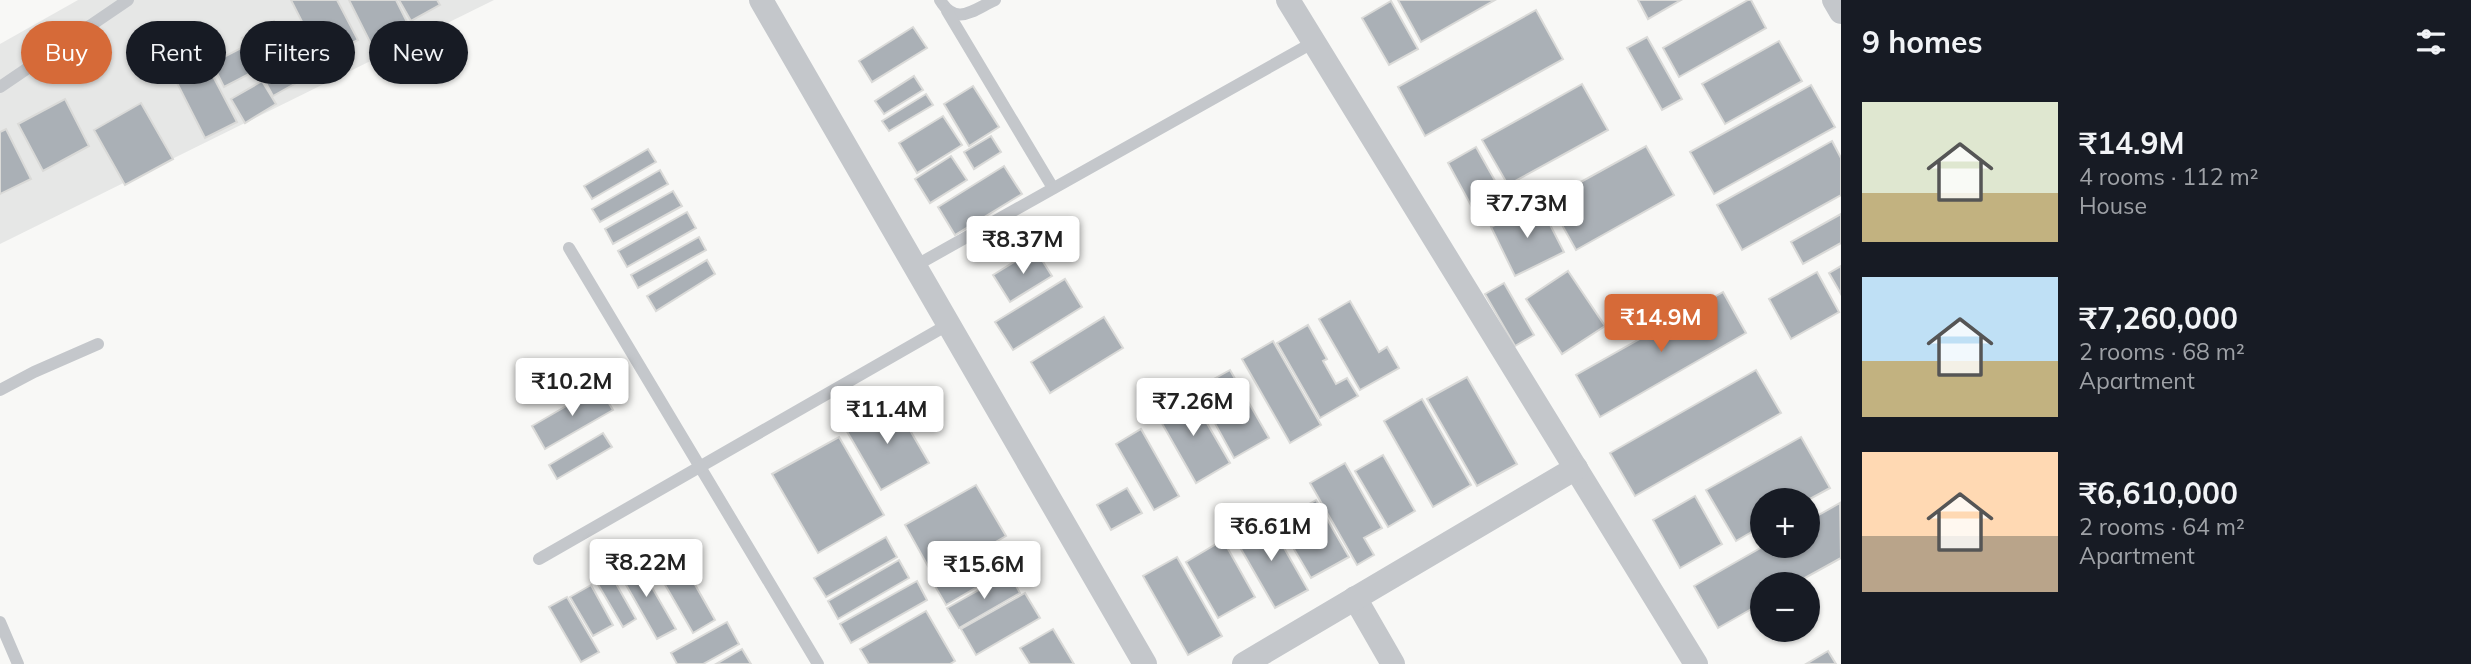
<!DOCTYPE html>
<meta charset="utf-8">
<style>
:root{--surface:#171b24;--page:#242831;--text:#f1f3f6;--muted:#9ea1a6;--accent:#d66a38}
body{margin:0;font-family:Mulish,sans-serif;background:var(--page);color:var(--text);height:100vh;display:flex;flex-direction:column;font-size:26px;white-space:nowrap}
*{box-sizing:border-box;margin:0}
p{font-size:23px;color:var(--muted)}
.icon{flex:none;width:38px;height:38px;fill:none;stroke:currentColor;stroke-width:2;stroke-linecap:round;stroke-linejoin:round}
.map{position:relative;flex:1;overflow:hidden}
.sheet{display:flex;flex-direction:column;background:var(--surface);width:630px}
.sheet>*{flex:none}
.top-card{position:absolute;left:21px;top:21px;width:665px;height:63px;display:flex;gap:14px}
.controls{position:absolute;left:1750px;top:488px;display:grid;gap:14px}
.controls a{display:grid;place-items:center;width:70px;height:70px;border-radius:50%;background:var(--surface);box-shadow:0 2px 5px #0004;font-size:35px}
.price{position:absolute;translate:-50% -60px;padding:0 16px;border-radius:7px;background:#fff;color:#222;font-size:23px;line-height:46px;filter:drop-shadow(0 2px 4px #0008)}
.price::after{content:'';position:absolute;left:50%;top:42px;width:21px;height:16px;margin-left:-10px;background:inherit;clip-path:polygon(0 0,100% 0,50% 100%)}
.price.on{background:var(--accent);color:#fff}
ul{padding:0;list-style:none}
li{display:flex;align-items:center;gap:21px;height:175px;padding:0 21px}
li span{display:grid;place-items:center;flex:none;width:196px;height:140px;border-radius:0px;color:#555}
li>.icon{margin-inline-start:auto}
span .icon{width:84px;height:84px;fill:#fffc;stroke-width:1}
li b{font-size:30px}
h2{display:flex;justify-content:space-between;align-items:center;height:84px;padding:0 21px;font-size:30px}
.chip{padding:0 24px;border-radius:32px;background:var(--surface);box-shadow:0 2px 5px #0004;font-size:24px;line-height:63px}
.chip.on{background:var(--accent);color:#fff}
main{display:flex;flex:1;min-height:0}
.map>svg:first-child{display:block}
.built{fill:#e6e7e6}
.building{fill:#aab0b6;stroke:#dadad8;stroke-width:2}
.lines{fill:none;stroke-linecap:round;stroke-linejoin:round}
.lane{stroke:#c4c7cb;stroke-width:12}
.street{stroke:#c4c7cb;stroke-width:24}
</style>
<main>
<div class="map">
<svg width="1841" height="664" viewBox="0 0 1841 664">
<rect width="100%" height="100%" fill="#f8f8f6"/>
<path class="built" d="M 78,0 L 494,0 L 0,244 L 0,44 Z"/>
<g class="building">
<path d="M 291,0 L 337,0 L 358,40 L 321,59 Z"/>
<path d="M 349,0 L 396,0 L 408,24 L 371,44 Z"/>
<path d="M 399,0 L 437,0 L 440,5 L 411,21 Z"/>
<path d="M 1398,0 L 1495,0 L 1421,42 Z"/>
<path d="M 1638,0 L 1681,0 L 1648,19 Z"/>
<path d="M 1748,0 L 1751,0 L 1766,28 L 1679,77 L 1663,48 Z"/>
<path d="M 1391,1 L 1418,49 L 1389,65 L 1362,18 Z"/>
<path d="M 1536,10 L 1563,59 L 1425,136 L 1398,87 Z"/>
<path d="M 274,21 L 305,78 L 273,96 L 242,38 Z"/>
<path d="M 913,27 L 927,48 L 872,82 L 859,61 Z"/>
<path d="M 1647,37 L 1682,99 L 1662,110 L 1627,48 Z"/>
<path d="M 1779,41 L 1802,81 L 1725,124 L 1702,84 Z"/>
<path d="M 243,47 L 255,71 L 224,87 L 212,63 Z"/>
<path d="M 204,59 L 237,122 L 205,138 L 173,75 Z"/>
<path d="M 914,76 L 923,90 L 884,114 L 875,101 Z"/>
<path d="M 262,81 L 276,104 L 245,123 L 231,99 Z"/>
<path d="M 1582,84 L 1608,130 L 1508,185 L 1482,140 Z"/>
<path d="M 1811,85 L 1835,127 L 1714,194 L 1690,152 Z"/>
<path d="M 973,86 L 999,127 L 969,146 L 944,104 Z"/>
<path d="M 926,94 L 933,105 L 889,131 L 882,121 Z"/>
<path d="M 65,99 L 89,146 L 43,171 L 18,124 Z"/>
<path d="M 141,103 L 173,159 L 125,185 L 94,130 Z"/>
<path d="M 943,116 L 962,145 L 917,173 L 899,143 Z"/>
<path d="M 6,129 L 31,179 L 0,194 L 0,132 Z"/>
<path d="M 991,136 L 1001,152 L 974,169 L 964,152 Z"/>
<path d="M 1832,141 L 1841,158 L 1841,195 L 1742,250 L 1717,205 Z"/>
<path d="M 1646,146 L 1674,195 L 1576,250 L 1548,200 Z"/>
<path d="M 1476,147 L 1502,193 L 1473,209 L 1448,163 Z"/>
<path d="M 648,149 L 656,162 L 592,199 L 584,186 Z"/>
<path d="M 951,156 L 967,180 L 930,203 L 915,179 Z"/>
<path d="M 1004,166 L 1022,194 L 955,235 L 938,207 Z"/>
<path d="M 660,170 L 668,184 L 600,222 L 592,209 Z"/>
<path d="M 673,191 L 682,206 L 613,244 L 605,229 Z"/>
<path d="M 1539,203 L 1564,252 L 1515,276 L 1491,227 Z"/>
<path d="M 687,212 L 696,228 L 627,267 L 618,251 Z"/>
<path d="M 1841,214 L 1841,243 L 1803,264 L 1791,242 Z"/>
<path d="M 699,237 L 706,250 L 638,288 L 631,275 Z"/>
<path d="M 1035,249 L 1052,276 L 1010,302 L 993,275 Z"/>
<path d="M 707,260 L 715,274 L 656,311 L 647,296 Z"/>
<path d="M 1841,266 L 1841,294 L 1829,273 Z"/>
<path d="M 1568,271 L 1605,326 L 1562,354 L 1526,299 Z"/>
<path d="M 1817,272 L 1839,312 L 1791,339 L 1769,299 Z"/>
<path d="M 1065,279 L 1082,307 L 1013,350 L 995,322 Z"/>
<path d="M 1504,283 L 1534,335 L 1515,346 L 1485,294 Z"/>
<path d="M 1723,292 L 1746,333 L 1600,417 L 1576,375 Z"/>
<path d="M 1350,301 L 1379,352 L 1387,347 L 1399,368 L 1360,390 L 1319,319 Z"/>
<path d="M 1104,317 L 1123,348 L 1050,393 L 1031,362 Z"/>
<path d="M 1308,325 L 1327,359 L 1323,361 L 1336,384 L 1347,378 L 1358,396 L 1320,418 L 1277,343 Z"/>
<path d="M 1273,341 L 1321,425 L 1290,443 L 1242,359 Z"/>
<path d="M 1230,370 L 1269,438 L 1234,458 L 1196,389 Z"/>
<path d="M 1756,370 L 1781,413 L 1635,496 L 1610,453 Z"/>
<path d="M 1467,377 L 1517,464 L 1477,486 L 1427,399 Z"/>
<path d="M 599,387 L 613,410 L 545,449 L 532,426 Z"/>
<path d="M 1190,394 L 1230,463 L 1196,483 L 1156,413 Z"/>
<path d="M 1422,399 L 1471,485 L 1433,507 L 1384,421 Z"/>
<path d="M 893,401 L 929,463 L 881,490 L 845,428 Z"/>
<path d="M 1141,429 L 1179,496 L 1154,510 L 1116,444 Z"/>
<path d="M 603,433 L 612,447 L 557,479 L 549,465 Z"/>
<path d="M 839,437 L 884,515 L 818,553 L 772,474 Z"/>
<path d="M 1801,437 L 1830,488 L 1808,500 L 1762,500 L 1762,526 L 1736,541 L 1706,490 Z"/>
<path d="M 1383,455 L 1415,511 L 1388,527 L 1355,471 Z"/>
<path d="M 1345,463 L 1382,528 L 1364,538 L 1374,555 L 1357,565 L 1310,483 Z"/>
<path d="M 976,485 L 1006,536 L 934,577 L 905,525 Z"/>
<path d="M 1127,488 L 1142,513 L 1111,530 L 1097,505 Z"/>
<path d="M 1695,496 L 1722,544 L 1680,568 L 1653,520 Z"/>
<path d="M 1316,500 L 1349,557 L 1311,578 L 1278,522 Z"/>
<path d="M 1840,503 L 1841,558 L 1794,584 L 1762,584 L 1762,603 L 1718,628 L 1694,586 L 1764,546 L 1808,546 L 1808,521 Z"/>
<path d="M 1267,518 L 1308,590 L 1275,608 L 1234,537 Z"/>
<path d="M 886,537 L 897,557 L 826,597 L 814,578 Z"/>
<path d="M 1223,540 L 1255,597 L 1218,618 L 1186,562 Z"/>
<path d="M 672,544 L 715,620 L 693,633 L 649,557 Z"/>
<path d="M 1005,547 L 1015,565 L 946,605 L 935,586 Z"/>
<path d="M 1177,557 L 1222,636 L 1188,655 L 1143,576 Z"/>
<path d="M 635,558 L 676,629 L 657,639 L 617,569 Z"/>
<path d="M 899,560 L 909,578 L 838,619 L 828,601 Z"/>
<path d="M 610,573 L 636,619 L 623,627 L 596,581 Z"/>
<path d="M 1009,573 L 1020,593 L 959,628 L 947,608 Z"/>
<path d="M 917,581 L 927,600 L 851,643 L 840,624 Z"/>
<path d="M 591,585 L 613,625 L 593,636 L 570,597 Z"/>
<path d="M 1025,593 L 1040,618 L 976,655 L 961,629 Z"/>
<path d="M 567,597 L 599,652 L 581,662 L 549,607 Z"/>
<path d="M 926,611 L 955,661 L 950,664 L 869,664 L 860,649 Z"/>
<path d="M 727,622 L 739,644 L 703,664 L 677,664 L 671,653 Z"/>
<path d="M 1053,629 L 1074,664 L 1030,664 L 1020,648 Z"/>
<path d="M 742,649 L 751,664 L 716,664 Z"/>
<path d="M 1828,651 L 1836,664 L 1806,664 Z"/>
</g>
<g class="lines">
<g class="lane">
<path d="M 940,0 C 956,27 973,10 995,0"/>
<path d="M 947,11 L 1053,188"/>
<path d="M 0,87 L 128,0"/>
<path d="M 569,248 L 818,664"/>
<path d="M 915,266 L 1314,42"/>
<path d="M 0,390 L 34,372 L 98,344"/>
<path d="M 539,559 L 949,324"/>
<path d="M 0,622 L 18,664"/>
</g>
<g class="street">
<path d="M 761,0 L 1145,664"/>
<path d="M 1288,0 L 1696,664"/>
<path d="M 1834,0 L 1841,12"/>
<path d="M 1355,598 L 1393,664"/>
<path d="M 1244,664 L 1576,468"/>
</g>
</g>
</svg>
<div class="controls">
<a>+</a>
<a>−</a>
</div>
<b class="price" style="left:1527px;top:240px">₹7.73M</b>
<b class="price" style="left:1023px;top:276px">₹8.37M</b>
<b class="price on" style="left:1661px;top:354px">₹14.9M</b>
<b class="price" style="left:572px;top:418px">₹10.2M</b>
<b class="price" style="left:1193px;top:438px">₹7.26M</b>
<b class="price" style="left:887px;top:446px">₹11.4M</b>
<b class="price" style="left:1271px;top:563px">₹6.61M</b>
<b class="price" style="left:646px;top:599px">₹8.22M</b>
<b class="price" style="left:984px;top:601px">₹15.6M</b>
<div class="top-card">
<a class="chip on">Buy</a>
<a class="chip">Rent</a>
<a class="chip">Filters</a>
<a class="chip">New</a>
</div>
</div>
<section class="sheet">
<h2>9 homes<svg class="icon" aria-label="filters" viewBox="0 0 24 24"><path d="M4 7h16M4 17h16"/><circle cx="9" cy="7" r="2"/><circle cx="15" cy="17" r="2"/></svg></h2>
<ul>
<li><span style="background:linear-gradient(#dfe7d0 65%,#c2b280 0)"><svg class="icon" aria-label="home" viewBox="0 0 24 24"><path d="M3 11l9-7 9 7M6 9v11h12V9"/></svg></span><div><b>₹14.9M</b><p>4 rooms · 112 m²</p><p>House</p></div></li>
<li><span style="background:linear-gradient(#bfe0f5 60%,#c2b280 0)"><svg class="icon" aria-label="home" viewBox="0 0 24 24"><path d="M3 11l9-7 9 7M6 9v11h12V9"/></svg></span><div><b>₹7,260,000</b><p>2 rooms · 68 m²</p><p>Apartment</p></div></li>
<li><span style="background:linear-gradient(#ffd9b3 60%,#b9a48a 0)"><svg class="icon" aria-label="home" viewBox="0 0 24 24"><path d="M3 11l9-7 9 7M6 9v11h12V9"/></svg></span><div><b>₹6,610,000</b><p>2 rooms · 64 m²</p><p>Apartment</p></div></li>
</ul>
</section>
</main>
